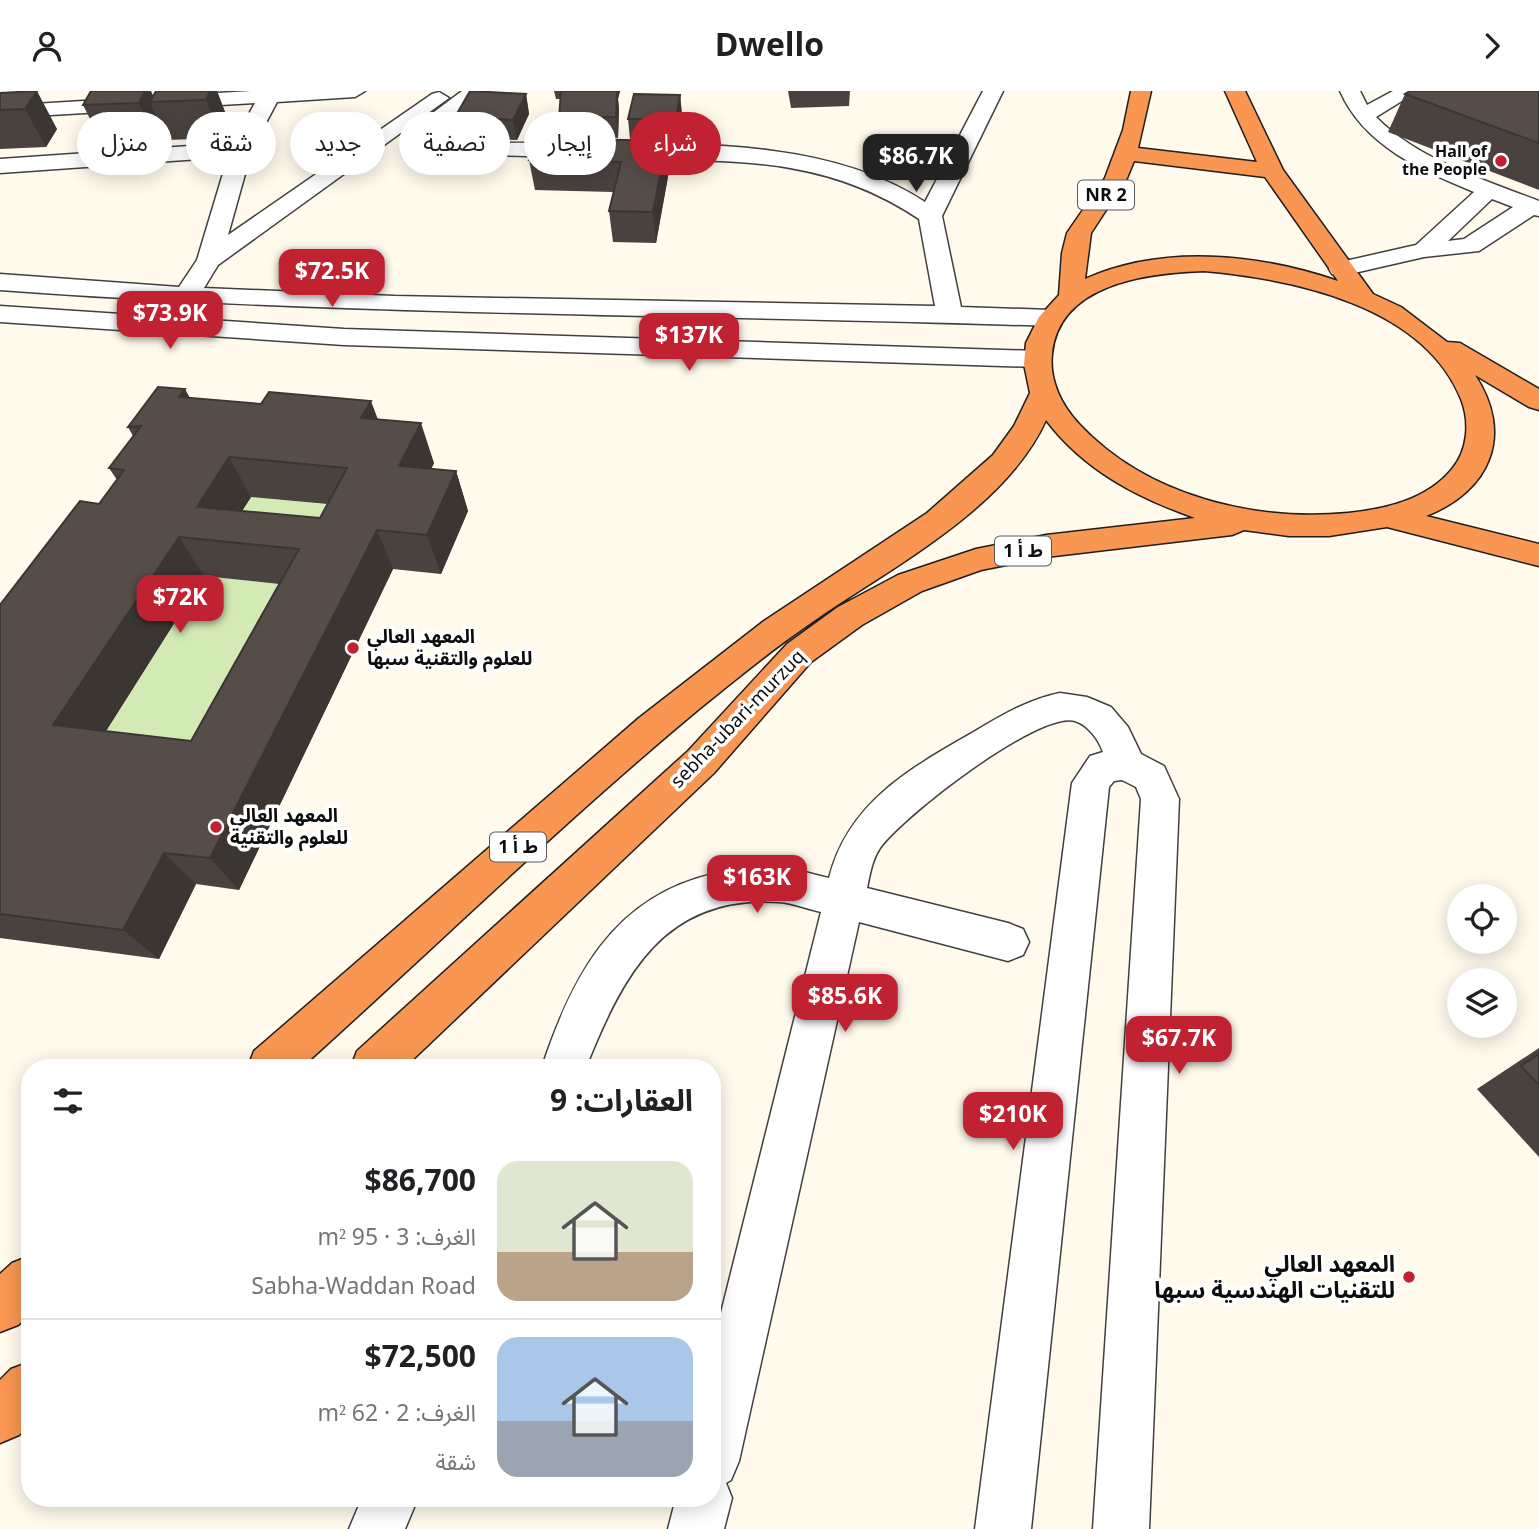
<!DOCTYPE html>
<html lang="ar">
<meta charset="utf-8">
<style>
:root{--surface:#fff;--page:#f2f2f2;--text:#202124;--muted:#757577;--line:#e0e0e0;--accent:#c02231}
body{margin:0;font-family:Georgia,"Noto Sans Arabic",serif;background:var(--page);color:var(--text);direction:rtl;height:100vh;display:flex;flex-direction:column;font-size:26px;white-space:nowrap}
*{box-sizing:border-box;margin:0}
p{font-size:23px;color:var(--muted)}
.icon{flex:none;width:38px;height:38px;fill:none;stroke:currentColor;stroke-width:2;stroke-linecap:round;stroke-linejoin:round}
.map{position:relative;flex:1;overflow:hidden;direction:ltr}
.details{position:absolute;left:21px;top:968px;width:700px;height:448px;display:flex;flex-direction:column;background:var(--surface);border-radius:28px;box-shadow:0 4px 18px #0003;direction:rtl}
.details>*{flex:none}
.top-card{position:absolute;left:21px;top:21px;width:700px;height:63px;direction:rtl;display:flex;gap:14px}
.fabs{position:absolute;left:1447px;top:793px;display:grid;gap:14px}
.fabs a{display:grid;place-items:center;width:70px;height:70px;border-radius:50%;background:var(--surface);box-shadow:0 4px 18px #0003;font-size:35px}
.price{position:absolute;translate:-50% -60px;padding:0 16px;border-radius:14px;background:var(--accent);color:#fff;font-size:23px;line-height:46px;filter:drop-shadow(0 2px 4px #0008)}
.price::after{content:'';position:absolute;left:50%;top:42px;width:21px;height:16px;margin-left:-10px;background:inherit;clip-path:polygon(0 0,100% 0,50% 100%)}
.price.on{background:#222;color:#fff}
ul{padding:0;list-style:none}
li{display:flex;align-items:center;gap:21px;height:175px;padding:0 28px}
li+li{border-top:2px solid var(--line)}
li span{display:grid;place-items:center;flex:none;width:196px;height:140px;border-radius:21px;color:#555}
li>.icon{margin-inline-start:auto}
span .icon{width:84px;height:84px;fill:#fffc;stroke-width:1}
li b{font-size:30px}
h2{display:flex;justify-content:space-between;align-items:center;height:84px;padding:0 28px;font-size:30px}
.tag{padding:0 24px;border-radius:32px;background:var(--surface);box-shadow:0 4px 18px #0003;font-size:24px;line-height:63px}
.tag.on{background:var(--accent);color:#fff}
header{display:flex;justify-content:space-between;align-items:center;height:91px;padding:0 28px;background:var(--surface);font-size:32px;font-weight:700}
.map>svg:first-child{display:block}
.green{fill:#d3eab5}
.lines{fill:none;stroke-linecap:round;stroke-linejoin:round}
.minor-casing{stroke:#404040;stroke-width:3}
.highway-casing{stroke:#1e1e1e;stroke-width:3}
.minor{fill:#fff;fill-rule:evenodd}
.highway{fill:#f89652;fill-rule:evenodd}
.wall{fill:#4a423f;fill-rule:evenodd}
.shaded-wall{fill:#3c3633}
.building{fill:#564d49;stroke:#3c3633;stroke-width:2;fill-rule:evenodd}
.poi-dot{fill:#c02231;stroke:#fff;stroke-width:2.5}
.labels{text-anchor:middle;dominant-baseline:central;stroke-width:7;stroke-linejoin:round;paint-order:stroke}
.far-poi-label{font-size:16px;font-weight:bold;fill:#0d0d0d;stroke:#fff;text-anchor:end}
.shield{fill:#fff;stroke:#565656;stroke-width:2}
.shield-label{font-size:18px;font-weight:bold;fill:#0d0d0d}
.poi-label{font-size:19px;font-weight:bold;fill:#0d0d0d;stroke:#fff;text-anchor:start}
.street-label{font-size:19px;fill:#0d0d0d;stroke:#fff}
.near-poi-label{font-size:23px;font-weight:bold;fill:#0d0d0d;stroke:#fff;text-anchor:end}
</style>
<header><svg class="icon" aria-label="forward" viewBox="0 0 24 24"><path d="M9 5l7 7-7 7"/></svg>Dwello<svg class="icon" aria-label="person" viewBox="0 0 24 24"><circle cx="12" cy="8" r="4"/><path d="M4 21q1-7 8-7t8 7"/></svg></header>
<div class="map">
<svg width="1539" height="1438" viewBox="0 0 1539 1438">
<rect width="100%" height="100%" fill="#fffaec"/>
<g class="green">
<path d="M 251,406 L 364,417 L 220,455 Z"/>
<path d="M 204,485 L 319,497 L 219,685 L 87,670 Z"/>
</g>
<g class="lines">
<defs>
<g id="minor">
<path d="M 251,0 L 365,0 L 355,6 L 277,11 L 252,58 L 228,144 L 432,3 L 439,1 L 449,7 L 218,174 L 204,197 L 394,205 L 935,215 L 919,128 C 825,65 735,70 627,68 C 564,66 502,64 440,63 L 414,56 L 411,43 L 418,33 L 462,0 L 485,0 L 434,43 L 433,47 C 464,56 502,51 534,52 C 659,55 817,40 925,111 L 983,0 L 1003,0 L 942,125 L 961,216 L 1051,219 L 1060,221 L 1064,227 L 1060,233 L 1051,235 C 700,223 350,225 0,199 L 0,183 L 179,196 L 197,169 L 228,66 L 0,82 L 0,68 L 233,52 L 255,12 L 0,27 L 0,15 Z"/>
<path d="M 1340,0 L 1360,0 L 1367,14 L 1393,0 L 1418,0 L 1376,26 C 1418,69 1485,89 1539,110 L 1539,125 L 1534,124 L 1479,160 L 1424,166 L 1341,185 L 1332,183 L 1329,178 L 1332,173 L 1416,154 L 1474,101 C 1421,79 1364,55 1340,0 ZM 1492,108 L 1513,116 L 1464,148 L 1448,150 Z"/>
<path d="M 0,215 L 344,238 L 1036,260 L 1046,262 L 1050,268 L 1046,274 L 1036,276 L 344,254 L 0,231 Z"/>
<path d="M 1060,602 L 1087,606 L 1111,616 L 1128,636 L 1141,663 L 1164,675 L 1179,708 L 1149,1438 L 1093,1438 L 1141,708 L 1136,696 L 1122,689 L 1114,690 L 1109,696 L 1031,1438 L 975,1438 L 1072,692 L 1090,665 L 1103,661 C 1099,649 1088,634 1075,630 C 1038,620 903,725 880,757 C 872,769 870,783 867,797 L 1008,832 L 1023,838 L 1029,851 L 1023,864 L 1008,870 L 859,831 L 739,1370 L 731,1389 L 726,1392 L 732,1407 L 724,1438 L 668,1438 L 676,1407 L 712,1407 L 712,1258 L 821,821 C 807,818 793,812 779,811 C 664,803 623,884 586,976 L 542,976 C 572,886 613,806 713,783 C 734,778 761,772 782,776 C 798,778 814,784 829,787 C 848,712 909,678 972,642 C 1001,625 1026,609 1060,602 Z"/>
<path d="M 362,1407 L 418,1407 L 405,1438 L 349,1438 Z"/>
</g>
<g id="highway">
<path d="M 1131,0 L 1151,0 L 1138,57 L 1257,71 L 1225,0 L 1245,0 L 1283,79 L 1373,203 L 1401,216 L 1447,251 L 1460,252 L 1539,298 L 1539,319 L 1529,316 L 1475,284 C 1514,343 1491,400 1426,425 L 1539,453 L 1539,475 L 1387,436 L 1329,445 L 1289,445 L 1244,439 L 1232,444 L 1046,466 L 981,479 L 922,500 L 862,534 L 811,571 L 714,682 L 405,976 L 351,976 L 357,960 L 688,660 L 787,553 L 838,516 L 898,484 L 976,458 L 1046,444 L 1195,427 C 1136,406 1084,379 1046,329 C 1005,420 886,479 808,534 C 770,560 735,589 699,618 C 562,732 434,857 302,976 L 248,976 L 254,960 L 639,627 L 764,530 L 927,422 L 993,364 L 1014,335 L 1030,302 L 1024,273 L 1026,252 L 1039,226 L 1059,204 L 1062,162 L 1067,142 L 1105,87 L 1123,39 ZM 1134,70 L 1265,86 L 1338,190 C 1259,163 1163,153 1085,188 L 1091,142 L 1127,87 ZM 1204,180 C 1293,188 1423,214 1461,308 C 1470,331 1468,359 1452,378 C 1427,409 1385,418 1348,422 C 1254,431 1147,405 1080,334 C 1062,315 1049,290 1052,263 C 1059,192 1148,182 1204,180 Z"/>
<path d="M 30,1165 L 30,1224 L 18,1234 L 0,1241 L 0,1183 L 12,1172 Z"/>
<path d="M 30,1271 L 30,1334 L 19,1344 L 0,1352 L 0,1289 L 11,1278 Z"/>
</g>
</defs>
<use href="#minor" class="minor-casing"/>
<use href="#highway" class="highway-casing"/>
<use href="#minor" class="minor"/>
<use href="#highway" class="highway"/>
</g>
<g class="wall">
<path d="M 217,0 L 228,29 L 222,47 L 167,49 L 162,39 L 157,50 L 102,52 L 83,14 Z"/>
<path d="M 554,0 L 620,0 L 618,8 L 619,18 L 618,47 L 580,48 L 669,80 L 656,152 L 613,151 L 609,120 L 613,101 L 535,99 L 529,69 L 562,48 L 559,28 L 561,8 L 556,8 Z"/>
<path d="M 788,0 L 850,0 L 849,15 L 791,17 Z"/>
<path d="M 1539,0 L 1539,99 L 1388,41 L 1405,3 Z"/>
<path d="M 0,2 L 57,38 L 46,56 L 0,58 Z"/>
<path d="M 526,3 L 529,23 L 517,49 L 460,47 L 455,26 Z"/>
<path d="M 680,4 L 682,24 L 677,49 L 630,48 L 628,28 Z"/>
<path d="M 190,307 L 378,328 L 434,372 L 431,378 L 456,380 L 468,420 L 441,483 L 393,478 L 239,799 L 196,793 L 159,868 L 0,847 L 0,514 L 99,413 L 117,389 L 109,377 L 133,345 L 128,336 ZM 251,406 L 327,413 L 320,427 L 242,420 ZM 204,485 L 279,493 L 191,650 L 106,640 Z"/>
<path d="M 1539,957 L 1539,1066 L 1477,998 Z"/>
</g>
<g class="shaded-wall">
<path d="M 37,0 L 57,38 L 46,56 L 25,18 Z"/>
<path d="M 145,0 L 151,0 L 156,11 L 150,11 L 162,39 L 157,50 L 139,12 Z"/>
<path d="M 210,0 L 217,0 L 228,29 L 222,47 L 206,9 Z"/>
<path d="M 617,0 L 620,0 L 618,8 L 619,18 L 618,47 L 616,26 Z"/>
<path d="M 526,3 L 529,23 L 517,49 L 513,29 Z"/>
<path d="M 680,4 L 682,24 L 677,49 L 676,28 Z"/>
<path d="M 667,50 L 669,80 L 656,152 L 653,121 Z"/>
<path d="M 185,298 L 207,338 L 179,306 Z"/>
<path d="M 371,310 L 386,350 L 361,327 Z"/>
<path d="M 421,332 L 434,372 L 414,415 L 399,375 Z"/>
<path d="M 229,366 L 251,406 L 223,450 L 197,416 Z"/>
<path d="M 456,380 L 468,420 L 441,483 L 427,444 Z"/>
<path d="M 377,439 L 393,478 L 239,799 L 210,767 Z"/>
<path d="M 179,446 L 204,485 L 87,670 L 53,634 Z"/>
<path d="M 164,762 L 196,793 L 159,868 L 123,839 Z"/>
</g>
<g class="building">
<path d="M 37,0 L 25,18 L 0,19 L 0,2 Z"/>
<path d="M 91,0 L 145,0 L 139,12 L 83,14 Z"/>
<path d="M 156,0 L 210,0 L 206,9 L 150,11 Z"/>
<path d="M 470,0 L 526,3 L 513,29 L 455,26 Z"/>
<path d="M 561,0 L 617,0 L 616,26 L 559,28 Z"/>
<path d="M 1410,0 L 1539,0 L 1539,52 L 1405,3 Z"/>
<path d="M 634,3 L 680,4 L 676,28 L 628,28 Z"/>
<path d="M 537,47 L 667,50 L 653,121 L 609,120 L 621,71 L 529,69 Z"/>
<path d="M 158,296 L 185,298 L 179,306 L 261,313 L 269,301 L 371,310 L 361,327 L 421,332 L 399,375 L 456,380 L 427,444 L 377,439 L 210,767 L 164,762 L 123,839 L 0,823 L 0,514 L 80,410 L 99,413 L 124,379 L 109,377 L 141,335 L 128,336 ZM 229,366 L 347,377 L 320,427 L 197,416 ZM 179,446 L 299,458 L 191,650 L 53,634 Z"/>
<path d="M 1539,963 L 1539,994 L 1521,975 Z"/>
</g>
<g class="poi-dot">
<circle cx="1501" cy="70" r="7"/>
<circle cx="353" cy="557" r="7"/>
<circle cx="216" cy="736" r="7"/>
<circle cx="1409" cy="1186" r="7"/>
</g>
<g class="labels">
<g class="far-poi-label">
<text x="1487" y="61">Hall of<tspan x="1487" dy="18">the People</tspan></text>
</g>
<g class="shield">
<rect x="1078" y="89.5" width="56" height="29" rx="5"/>
<rect x="995" y="445.5" width="56" height="29" rx="5"/>
<rect x="490" y="741.5" width="56" height="29" rx="5"/>
</g>
<g class="shield-label">
<text x="1106" y="104">NR 2</text>
<text x="1023" y="460">ط أ 1</text>
<text x="518" y="756">ط أ 1</text>
</g>
<g class="poi-label">
<text x="367" y="546">المعهد العالي<tspan x="367" dy="22">للعلوم والتقنية سبها</tspan></text>
<text x="230" y="725">المعهد العالي<tspan x="230" dy="22">للعلوم والتقنية</tspan></text>
</g>
<g class="street-label">
<text transform="translate(738 628) rotate(-46)">sebha-ubari-murzuq</text>
</g>
<g class="near-poi-label">
<text x="1395" y="1173">المعهد العالي<tspan x="1395" dy="26">للتقنيات الهندسية سبها</tspan></text>
</g>
</g>
</svg>
<div class="fabs">
<a><svg class="icon" aria-label="locate" viewBox="0 0 24 24"><circle cx="12" cy="12" r="6"/><path d="M12 2v4M12 18v4M2 12h4M18 12h4"/></svg></a>
<a><svg class="icon" aria-label="layers" viewBox="0 0 24 24"><path d="M12 4l9 5-9 5-9-5zM3 14l9 5 9-5"/></svg></a>
</div>
<b class="price on" style="left:916px;top:103px">$86.7K</b>
<b class="price" style="left:332px;top:218px">$72.5K</b>
<b class="price" style="left:170px;top:260px">$73.9K</b>
<b class="price" style="left:689px;top:282px">$137K</b>
<b class="price" style="left:180px;top:544px">$72K</b>
<b class="price" style="left:757px;top:824px">$163K</b>
<b class="price" style="left:845px;top:943px">$85.6K</b>
<b class="price" style="left:1179px;top:985px">$67.7K</b>
<b class="price" style="left:1013px;top:1061px">$210K</b>
<div class="top-card">
<a class="tag on">شراء</a>
<a class="tag">إيجار</a>
<a class="tag">تصفية</a>
<a class="tag">جديد</a>
<a class="tag">شقة</a>
<a class="tag">منزل</a>
</div>
<section class="details">
<h2>العقارات: 9<svg class="icon" aria-label="filters" viewBox="0 0 24 24"><path d="M4 7h16M4 17h16"/><circle cx="9" cy="7" r="2"/><circle cx="15" cy="17" r="2"/></svg></h2>
<ul>
<li><span style="background:linear-gradient(#dfe7d0 65%,#b9a48a 0)"><svg class="icon" aria-label="home" viewBox="0 0 24 24"><path d="M3 11l9-7 9 7M6 9v11h12V9"/></svg></span><div><b>$86,700</b><p>الغرف: 3 · 95 m²</p><p>Sabha-Waddan Road</p></div></li>
<li><span style="background:linear-gradient(#a9c7e8 60%,#9aa5b1 0)"><svg class="icon" aria-label="home" viewBox="0 0 24 24"><path d="M3 11l9-7 9 7M6 9v11h12V9"/></svg></span><div><b>$72,500</b><p>الغرف: 2 · 62 m²</p><p>شقة</p></div></li>
</ul>
</section>
</div>
